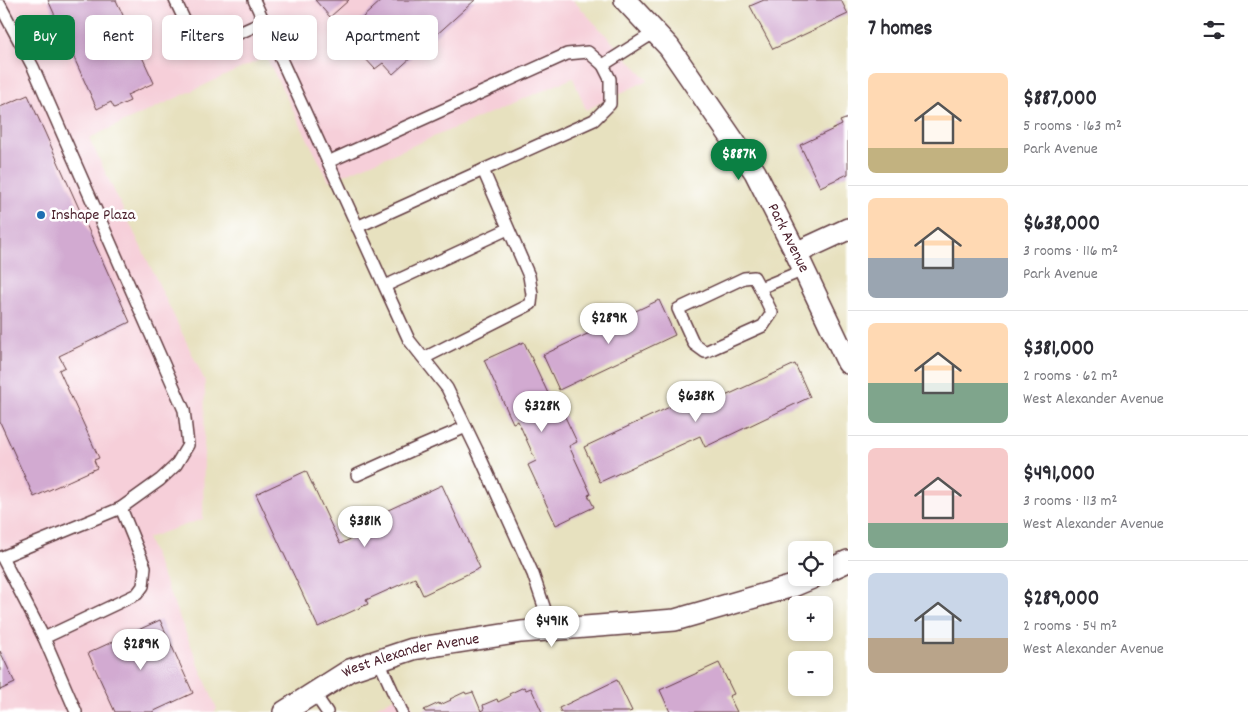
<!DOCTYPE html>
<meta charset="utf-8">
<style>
:root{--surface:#fff;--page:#f2f2f3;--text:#2b2b33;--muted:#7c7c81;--line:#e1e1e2;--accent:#0b8043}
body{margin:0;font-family:Dekko,sans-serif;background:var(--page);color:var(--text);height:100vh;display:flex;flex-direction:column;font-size:19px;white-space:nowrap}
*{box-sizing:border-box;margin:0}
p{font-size:16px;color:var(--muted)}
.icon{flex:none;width:28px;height:28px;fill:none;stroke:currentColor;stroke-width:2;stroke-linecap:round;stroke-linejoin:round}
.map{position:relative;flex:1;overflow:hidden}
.details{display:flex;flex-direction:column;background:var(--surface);width:400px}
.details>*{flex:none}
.top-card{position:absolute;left:15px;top:15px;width:475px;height:45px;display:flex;gap:10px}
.tools{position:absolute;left:788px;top:541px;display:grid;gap:10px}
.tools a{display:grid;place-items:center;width:45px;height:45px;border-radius:8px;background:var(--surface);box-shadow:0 2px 8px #0003;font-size:25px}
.price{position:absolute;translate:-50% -42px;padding:0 11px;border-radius:18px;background:#fff;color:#222;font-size:16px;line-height:32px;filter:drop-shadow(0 1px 2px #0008)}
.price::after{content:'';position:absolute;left:50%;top:30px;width:15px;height:11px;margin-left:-8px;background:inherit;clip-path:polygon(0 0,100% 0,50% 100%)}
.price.selected{background:var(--accent);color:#fff}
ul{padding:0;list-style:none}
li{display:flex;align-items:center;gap:15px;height:125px;padding:0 20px}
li+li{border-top:1px solid var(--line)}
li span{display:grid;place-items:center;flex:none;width:140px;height:100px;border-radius:8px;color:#555}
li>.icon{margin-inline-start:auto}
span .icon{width:60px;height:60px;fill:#fffc;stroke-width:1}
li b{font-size:21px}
h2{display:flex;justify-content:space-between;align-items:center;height:60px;padding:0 20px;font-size:21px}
.chip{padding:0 18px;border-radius:8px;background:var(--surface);box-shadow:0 2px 8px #0003;font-size:18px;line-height:45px}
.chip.selected{background:var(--accent);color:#fff}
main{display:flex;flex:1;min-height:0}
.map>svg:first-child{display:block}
.built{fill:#f6cfd9}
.building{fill:#d2aad1}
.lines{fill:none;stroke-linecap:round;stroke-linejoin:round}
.lane-casing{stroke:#623c41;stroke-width:14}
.street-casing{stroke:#623c41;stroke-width:24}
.lane{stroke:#fff;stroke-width:11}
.street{stroke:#fff;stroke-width:21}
.poi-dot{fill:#1f6fb2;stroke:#fff;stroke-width:2}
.labels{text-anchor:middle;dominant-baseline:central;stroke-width:5;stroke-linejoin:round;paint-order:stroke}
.poi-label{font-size:16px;fill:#4a1f2b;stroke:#fff;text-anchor:start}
.street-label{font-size:16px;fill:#4a1f2b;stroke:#fff}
</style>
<main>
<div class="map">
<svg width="848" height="712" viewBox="0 0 848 712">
<rect width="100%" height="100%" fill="#fff"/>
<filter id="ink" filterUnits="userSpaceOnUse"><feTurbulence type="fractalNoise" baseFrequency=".02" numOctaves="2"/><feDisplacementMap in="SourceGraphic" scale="10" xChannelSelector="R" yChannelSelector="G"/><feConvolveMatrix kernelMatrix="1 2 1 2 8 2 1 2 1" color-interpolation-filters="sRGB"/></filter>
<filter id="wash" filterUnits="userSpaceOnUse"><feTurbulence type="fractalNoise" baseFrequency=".0096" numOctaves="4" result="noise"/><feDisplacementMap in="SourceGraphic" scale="20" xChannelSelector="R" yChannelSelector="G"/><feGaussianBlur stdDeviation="1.12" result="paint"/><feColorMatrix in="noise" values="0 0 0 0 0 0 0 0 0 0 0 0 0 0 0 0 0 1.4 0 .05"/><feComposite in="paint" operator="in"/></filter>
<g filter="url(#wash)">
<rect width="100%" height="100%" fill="#e7e1bf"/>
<g class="built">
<path d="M 0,0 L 573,0 L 648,80 L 586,110 L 573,78 L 329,181 L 266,57 L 89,138 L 205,381 L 203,519 L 147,538 L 217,709 L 214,712 L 0,712 Z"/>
<path d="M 405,693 L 415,712 L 365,712 Z"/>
</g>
<g id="blocks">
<g class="building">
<path d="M 48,0 L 116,0 L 154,83 L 127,95 L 130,101 L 114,108 L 111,102 L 97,109 Z"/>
<path d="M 315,0 L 349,0 L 330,17 Z"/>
<path d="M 382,0 L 475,0 L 393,74 L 383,63 L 375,69 L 363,56 L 371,50 L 351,28 Z"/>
<path d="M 764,0 L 841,0 L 848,14 L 773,49 L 750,6 Z"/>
<path d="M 28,95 L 130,322 L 59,356 L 65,367 L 59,370 L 99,458 L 94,460 L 97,468 L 34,497 L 0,422 L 0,107 Z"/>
<path d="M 848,118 L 848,174 L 820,187 L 800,145 L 842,125 L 840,121 Z"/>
<path d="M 659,300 L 675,335 L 559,390 L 543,355 Z"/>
<path d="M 524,342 L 553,404 L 558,402 L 577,442 L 569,446 L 591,494 L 588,495 L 594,507 L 556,525 L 528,465 L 536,461 L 518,421 L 513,423 L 484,360 Z"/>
<path d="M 795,364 L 810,397 L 705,447 L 700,436 L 600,482 L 584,447 L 691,397 L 697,409 Z"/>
<path d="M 306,471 L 340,544 L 389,521 L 384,512 L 442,485 L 480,568 L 423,595 L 415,578 L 366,600 L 368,604 L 318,627 L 256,494 Z"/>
<path d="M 160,620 L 193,693 L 152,712 L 115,712 L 88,653 Z"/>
<path d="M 0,651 L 15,683 L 0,690 Z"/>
<path d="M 719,663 L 734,694 L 729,696 L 737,712 L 670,712 L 660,690 Z"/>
<path d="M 617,680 L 632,711 L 629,712 L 561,712 L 559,708 Z"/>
<path d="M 524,687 L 526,690 L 531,688 L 542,712 L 425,712 L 424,710 L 439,703 L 440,705 L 451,700 L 450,699 L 465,692 L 466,694 L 473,692 L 481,711 L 484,709 L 483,705 L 497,699 L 498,702 L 510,696 L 509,694 Z"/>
</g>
</g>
</g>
<g filter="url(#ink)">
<use href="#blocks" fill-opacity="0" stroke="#623c41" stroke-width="1"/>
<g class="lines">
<defs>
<g id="lane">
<path d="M 175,0 L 199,51 L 264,22"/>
<path d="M 254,0 L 328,162"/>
<path d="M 0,5 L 33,67 L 184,410 L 188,445 L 176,465 L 160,480 L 121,508 L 145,567 L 143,586 L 137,594 L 44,638"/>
<path d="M 357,227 L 483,170"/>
<path d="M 385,286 L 508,229"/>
<path d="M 760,288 L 772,313 L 763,326 L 705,352 L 694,344 L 678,309 L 744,278 L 754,277 L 760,288 L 804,270"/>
<path d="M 424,358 L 531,304 L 532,294 L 529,276 L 483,170 L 594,120 L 610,104 L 610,79 L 603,65"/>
<path d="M 357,475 L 417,448 L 466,427"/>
<path d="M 552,630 L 533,574 L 477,450 L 447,388 L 409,340 L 328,162 L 567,54 L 588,52 L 603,65 L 655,32"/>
<path d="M 379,661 L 402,712"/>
<path d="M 314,693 L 327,712"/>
<path d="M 76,712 L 44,638 L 2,557 L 121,508"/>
</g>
<g id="street">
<path id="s1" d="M 625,0 L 669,47 L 755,172 L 796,253 L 848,363"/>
<path d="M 796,253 L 848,229"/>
<path d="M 824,572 L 848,561"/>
<path id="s2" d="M 284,712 L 350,670 L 413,649 L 521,632 L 675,620 L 793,586 L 812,578"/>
</g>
</defs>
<use href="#lane" class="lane-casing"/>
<use href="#street" class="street-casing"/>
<use href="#lane" class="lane"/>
<use href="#street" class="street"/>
</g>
</g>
<circle class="poi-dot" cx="41" cy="215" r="5"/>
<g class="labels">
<g class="poi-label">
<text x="51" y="215">Inshape Plaza</text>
</g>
<g class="street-label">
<text stroke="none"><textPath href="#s1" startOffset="290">Park Avenue</textPath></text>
<text stroke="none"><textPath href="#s2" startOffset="141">West Alexander Avenue</textPath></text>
</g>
</g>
</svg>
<div class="tools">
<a><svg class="icon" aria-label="locate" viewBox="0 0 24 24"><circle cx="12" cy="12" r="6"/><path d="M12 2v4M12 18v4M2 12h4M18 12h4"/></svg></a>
<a>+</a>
<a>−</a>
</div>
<b class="price selected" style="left:739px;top:181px">$887K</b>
<b class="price" style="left:609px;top:345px">$289K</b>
<b class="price" style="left:696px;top:423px">$638K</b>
<b class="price" style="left:542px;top:433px">$328K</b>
<b class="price" style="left:365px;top:548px">$381K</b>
<b class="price" style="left:552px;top:648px">$491K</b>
<b class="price" style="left:141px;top:671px">$289K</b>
<div class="top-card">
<a class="chip selected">Buy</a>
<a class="chip">Rent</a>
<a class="chip">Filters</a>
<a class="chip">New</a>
<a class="chip">Apartment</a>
</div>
</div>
<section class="details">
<h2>7 homes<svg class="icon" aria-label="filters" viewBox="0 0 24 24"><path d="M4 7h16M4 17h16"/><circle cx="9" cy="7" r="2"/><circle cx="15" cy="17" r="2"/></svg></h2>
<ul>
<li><span style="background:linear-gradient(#ffd9b3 75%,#c2b280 0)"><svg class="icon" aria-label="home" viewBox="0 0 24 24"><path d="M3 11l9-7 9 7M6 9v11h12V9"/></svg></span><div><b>$887,000</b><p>5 rooms · 163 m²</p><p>Park Avenue</p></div></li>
<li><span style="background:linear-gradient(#ffd9b3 60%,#9aa5b1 0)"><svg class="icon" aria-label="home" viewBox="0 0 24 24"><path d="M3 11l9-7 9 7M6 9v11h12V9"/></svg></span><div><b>$638,000</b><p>3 rooms · 116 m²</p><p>Park Avenue</p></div></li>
<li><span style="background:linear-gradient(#ffd9b3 60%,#7fa58c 0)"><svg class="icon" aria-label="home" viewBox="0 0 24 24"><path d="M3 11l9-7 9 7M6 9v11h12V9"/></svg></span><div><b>$381,000</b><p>2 rooms · 62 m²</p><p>West Alexander Avenue</p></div></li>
<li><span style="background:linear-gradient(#f6c9c9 75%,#7fa58c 0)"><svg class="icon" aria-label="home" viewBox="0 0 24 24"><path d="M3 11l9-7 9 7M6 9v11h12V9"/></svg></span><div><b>$491,000</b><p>3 rooms · 113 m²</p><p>West Alexander Avenue</p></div></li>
<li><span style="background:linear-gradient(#c9d6e8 65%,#b9a48a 0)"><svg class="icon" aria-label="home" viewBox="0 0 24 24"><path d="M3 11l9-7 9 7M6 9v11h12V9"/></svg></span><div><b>$289,000</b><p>2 rooms · 54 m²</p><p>West Alexander Avenue</p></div></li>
</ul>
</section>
</main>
